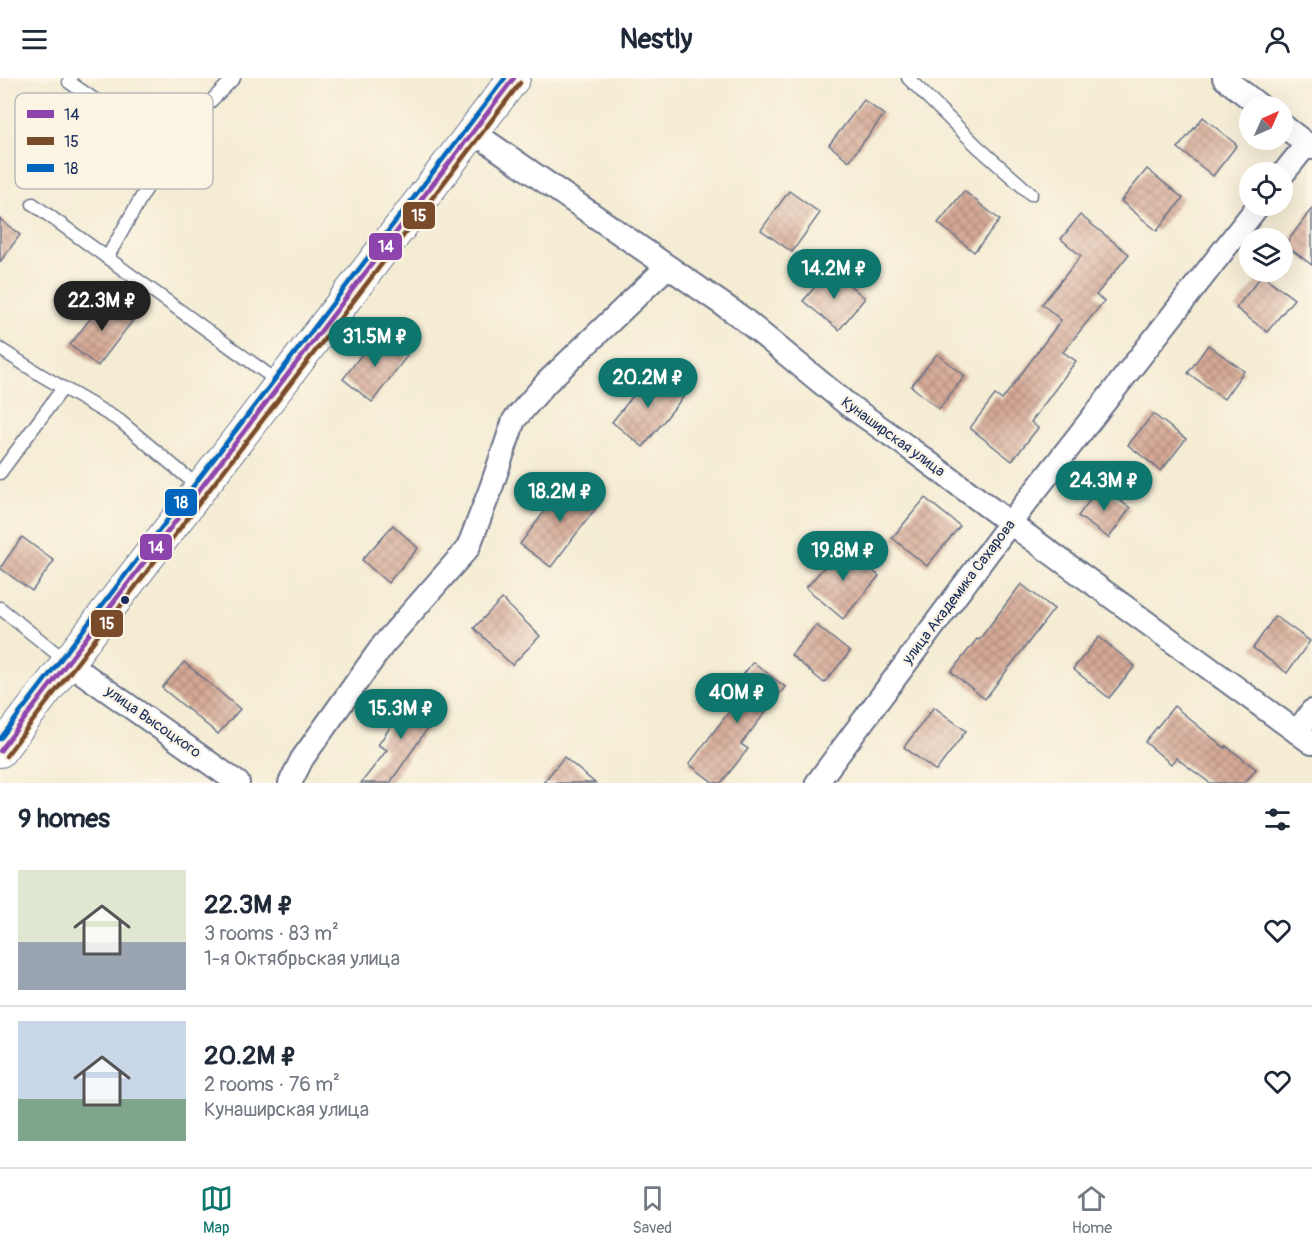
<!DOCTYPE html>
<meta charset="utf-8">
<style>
:root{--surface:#fff;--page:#f2f2f3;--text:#1f2937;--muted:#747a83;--line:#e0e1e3;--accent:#0f766e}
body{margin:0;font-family:Pangolin,sans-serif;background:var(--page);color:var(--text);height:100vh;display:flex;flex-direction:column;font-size:22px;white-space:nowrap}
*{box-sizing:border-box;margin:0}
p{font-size:20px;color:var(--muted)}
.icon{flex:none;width:33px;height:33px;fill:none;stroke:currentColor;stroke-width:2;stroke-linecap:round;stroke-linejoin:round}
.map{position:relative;height:705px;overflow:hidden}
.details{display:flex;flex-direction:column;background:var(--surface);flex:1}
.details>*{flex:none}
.needle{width:39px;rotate:45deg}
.tools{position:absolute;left:1239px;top:18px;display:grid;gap:12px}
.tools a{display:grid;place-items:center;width:54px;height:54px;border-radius:50%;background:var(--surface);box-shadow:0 6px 24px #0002;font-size:30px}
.price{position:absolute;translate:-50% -51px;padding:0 14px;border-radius:21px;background:var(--accent);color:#fff;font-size:20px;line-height:39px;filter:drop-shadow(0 2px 3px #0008)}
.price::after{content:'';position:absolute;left:50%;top:36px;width:18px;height:14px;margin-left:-9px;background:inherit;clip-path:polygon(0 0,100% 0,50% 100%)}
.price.active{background:#222;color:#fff}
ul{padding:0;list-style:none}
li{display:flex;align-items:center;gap:18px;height:150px;padding:0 18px}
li+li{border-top:2px solid var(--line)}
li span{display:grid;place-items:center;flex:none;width:168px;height:120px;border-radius:0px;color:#555}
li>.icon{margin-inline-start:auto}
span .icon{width:72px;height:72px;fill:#fffc;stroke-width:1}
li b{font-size:26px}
h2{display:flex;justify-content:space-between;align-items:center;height:72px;padding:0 18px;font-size:26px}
header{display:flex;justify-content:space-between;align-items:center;height:78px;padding:0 18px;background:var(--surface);font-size:27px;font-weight:700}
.menu{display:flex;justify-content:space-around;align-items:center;height:84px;border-top:2px solid var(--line);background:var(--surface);font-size:16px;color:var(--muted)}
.menu a{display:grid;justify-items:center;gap:3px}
.menu .active{color:var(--accent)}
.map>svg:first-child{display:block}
.building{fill:url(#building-cross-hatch)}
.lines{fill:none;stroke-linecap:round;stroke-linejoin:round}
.lane-casing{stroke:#677187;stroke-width:15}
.street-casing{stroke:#677187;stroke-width:26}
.secondary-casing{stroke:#677187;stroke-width:34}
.lane{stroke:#fff;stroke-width:12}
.street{stroke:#fff;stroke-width:22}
.secondary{stroke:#fff;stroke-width:32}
.bus-1-casing{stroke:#fcf5e5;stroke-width:9}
.bus-2-casing{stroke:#fcf5e5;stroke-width:9}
.bus-3-casing{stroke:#fcf5e5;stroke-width:9}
.bus-1{stroke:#8e44ad;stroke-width:4.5}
.bus-2{stroke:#7a4b2a;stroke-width:4.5}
.bus-3{stroke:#0065bd;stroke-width:4.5}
.bus-dot{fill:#1b2f5e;stroke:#fcf5e5;stroke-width:2}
.labels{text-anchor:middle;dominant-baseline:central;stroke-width:4.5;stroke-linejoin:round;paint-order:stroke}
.street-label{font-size:15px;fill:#1b2f5e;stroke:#fcf5e5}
.key{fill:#fcf5e5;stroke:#b8babc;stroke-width:1.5}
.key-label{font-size:16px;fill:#1b2f5e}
.line-badge{stroke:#fcf5e5;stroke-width:2}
.badge-label{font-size:16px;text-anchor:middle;font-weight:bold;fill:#fff}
</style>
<header><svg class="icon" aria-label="menu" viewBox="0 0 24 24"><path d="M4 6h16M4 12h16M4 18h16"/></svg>Nestly<svg class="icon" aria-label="person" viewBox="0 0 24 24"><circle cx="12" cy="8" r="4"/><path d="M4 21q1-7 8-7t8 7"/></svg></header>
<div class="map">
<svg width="1312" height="705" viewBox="0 0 1312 705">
<defs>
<pattern id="building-cross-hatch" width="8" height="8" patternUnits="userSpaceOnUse" patternTransform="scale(1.5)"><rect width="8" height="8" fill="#d6a995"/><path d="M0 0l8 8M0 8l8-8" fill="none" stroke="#ad8a7d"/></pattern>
</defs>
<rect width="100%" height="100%" fill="#fcf5e5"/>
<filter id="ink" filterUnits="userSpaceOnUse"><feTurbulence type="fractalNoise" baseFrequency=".0167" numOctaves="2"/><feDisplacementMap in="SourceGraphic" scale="12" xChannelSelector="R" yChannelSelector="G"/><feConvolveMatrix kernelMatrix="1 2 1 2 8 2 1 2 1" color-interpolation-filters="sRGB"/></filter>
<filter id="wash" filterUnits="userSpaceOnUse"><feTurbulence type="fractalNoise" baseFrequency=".008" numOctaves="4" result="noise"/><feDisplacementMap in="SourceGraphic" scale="24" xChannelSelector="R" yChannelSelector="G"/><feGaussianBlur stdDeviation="1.35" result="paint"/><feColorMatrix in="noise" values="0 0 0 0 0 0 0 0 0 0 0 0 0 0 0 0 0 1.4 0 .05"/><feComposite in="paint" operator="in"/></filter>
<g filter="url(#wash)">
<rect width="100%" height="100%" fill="#f4ecd3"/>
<g id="blocks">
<g class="building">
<path d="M 864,22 L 884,37 L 849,83 L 829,67 Z"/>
<path d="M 1203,39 L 1237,67 L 1213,98 L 1178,70 Z"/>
<path d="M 1147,91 L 1183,120 L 1157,153 L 1121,123 Z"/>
<path d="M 789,113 L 820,135 L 792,174 L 761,152 Z"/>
<path d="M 964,113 L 1000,142 L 974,174 L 938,145 Z"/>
<path d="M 1312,130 L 1312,187 L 1285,167 Z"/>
<path d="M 1080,137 L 1129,176 L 1096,217 L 1104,223 L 1063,274 L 1076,283 L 1031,344 L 1038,350 L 1012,383 L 970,350 L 995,317 L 1002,322 L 1061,242 L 1042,226 L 1081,178 L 1061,161 Z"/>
<path d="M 0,141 L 20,157 L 0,184 Z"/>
<path d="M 830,191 L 865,220 L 839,252 L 803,223 Z"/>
<path d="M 1262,197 L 1294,221 L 1267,254 L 1236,230 Z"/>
<path d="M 106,220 L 134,241 L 98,288 L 70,267 Z"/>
<path d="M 378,255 L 407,278 L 372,324 L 343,301 Z"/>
<path d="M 1208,267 L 1244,293 L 1224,321 L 1188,295 Z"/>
<path d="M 937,276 L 965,298 L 939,331 L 911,308 Z"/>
<path d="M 653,293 L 684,318 L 643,369 L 612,344 Z"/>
<path d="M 1153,336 L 1186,361 L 1161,393 L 1128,367 Z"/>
<path d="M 569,401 L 600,425 L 551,489 L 520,466 Z"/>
<path d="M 1100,408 L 1130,430 L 1109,460 L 1078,438 Z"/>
<path d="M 925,420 L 960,448 L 927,488 L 892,460 Z"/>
<path d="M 393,447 L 418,470 L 388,505 L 362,482 Z"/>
<path d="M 22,459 L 54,483 L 32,513 L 0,490 Z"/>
<path d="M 843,467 L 879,498 L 843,541 L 806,510 Z"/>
<path d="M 1021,506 L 1054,531 L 985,621 L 951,594 L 977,561 L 979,562 Z"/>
<path d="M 502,521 L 540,558 L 512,587 L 474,550 Z"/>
<path d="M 1275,538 L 1310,563 L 1287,595 L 1253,570 Z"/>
<path d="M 816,547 L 850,574 L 824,605 L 791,577 Z"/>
<path d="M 1099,559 L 1135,588 L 1109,620 L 1073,591 Z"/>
<path d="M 184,584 L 240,631 L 218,656 L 162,610 Z"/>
<path d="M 753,584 L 785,609 L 741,666 L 748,671 L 721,705 L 714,705 L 689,686 L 738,622 L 729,615 Z"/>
<path d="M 412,617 L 438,635 L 390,705 L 361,705 L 387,672 L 378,667 Z"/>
<path d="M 1174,628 L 1225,670 L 1226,668 L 1256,691 L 1245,705 L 1210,705 L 1176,680 L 1171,686 L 1145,664 Z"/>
<path d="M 934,629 L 966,653 L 936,693 L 904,669 Z"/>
<path d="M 564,679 L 595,705 L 543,705 Z"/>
</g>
</g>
</g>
<g filter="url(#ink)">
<use href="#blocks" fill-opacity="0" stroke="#677187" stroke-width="1.5"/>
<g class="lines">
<defs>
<g id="lane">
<path d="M 71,0 L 69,4 L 169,73"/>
<path d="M 908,0 L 977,68 L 1031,116"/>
<path d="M 33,126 L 280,305"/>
<path d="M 107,180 L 138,125 L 169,73 L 185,49 L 234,0"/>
<path d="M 0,271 L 41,297 L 120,343 L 200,410"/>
<path d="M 0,395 L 63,310"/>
<path d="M 0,530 L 66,583"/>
</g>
<g id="street">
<path d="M 1224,0 L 1260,28"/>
<path d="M 1282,47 L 1312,70"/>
<path d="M 473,54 L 741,239 L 847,326 L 905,367 L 1010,445 L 1312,665"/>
<path d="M 1282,97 L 1307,66"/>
<path d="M 67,584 L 238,705"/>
<path d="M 1297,654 L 1312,633"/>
<path d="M 290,705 L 302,681 L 383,567 L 468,470 L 491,410 L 514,342 L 547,304 L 667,189"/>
<path d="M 817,705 L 1010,445 L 1258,128"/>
</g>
<path id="secondary" d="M 0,673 L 514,0"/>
</defs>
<use href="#lane" class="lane-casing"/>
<use href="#street" class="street-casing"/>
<use href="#secondary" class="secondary-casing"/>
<use href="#lane" class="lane"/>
<use href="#street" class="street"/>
<use href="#secondary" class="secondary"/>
<defs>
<path id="bus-1" d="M 0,673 L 514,0"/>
<path id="bus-2" d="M 6,678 L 520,5"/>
<path id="bus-3" d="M 0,661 L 505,0"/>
</defs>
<use href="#bus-1" class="bus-1-casing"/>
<use href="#bus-2" class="bus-2-casing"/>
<use href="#bus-3" class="bus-3-casing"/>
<use href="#bus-1" class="bus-1"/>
<use href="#bus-2" class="bus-2"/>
<use href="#bus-3" class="bus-3"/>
</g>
</g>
<circle class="bus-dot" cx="125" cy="522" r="5"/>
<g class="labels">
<g class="street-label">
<text transform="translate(893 359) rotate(36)">Кунаширская улица</text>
<text transform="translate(959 514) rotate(-53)">улица Академика Сахарова</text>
<text transform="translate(153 644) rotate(35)">улица Высоцкого</text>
</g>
</g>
<rect x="15" y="15" width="198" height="96" rx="9" class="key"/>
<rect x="27" y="32" width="27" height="8" fill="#8e44ad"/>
<rect x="27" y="59" width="27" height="8" fill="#7a4b2a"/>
<rect x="27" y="86" width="27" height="8" fill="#0065bd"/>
<g class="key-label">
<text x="64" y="42">14</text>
<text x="64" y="69">15</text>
<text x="64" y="96">18</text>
</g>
<g class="line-badge">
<rect x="402" y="123" width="34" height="29" rx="6" fill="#7a4b2a"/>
<rect x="368" y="154" width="35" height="29" rx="6" fill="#8e44ad"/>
<rect x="164" y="410" width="34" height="29" rx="6" fill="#0065bd"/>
<rect x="139" y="455" width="34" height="28" rx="6" fill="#8e44ad"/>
<rect x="90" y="531" width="34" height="29" rx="6" fill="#7a4b2a"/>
</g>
<g class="badge-label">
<text x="419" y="143">15</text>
<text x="386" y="174">14</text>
<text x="181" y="430">18</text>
<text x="156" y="475">14</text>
<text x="107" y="551">15</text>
</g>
</svg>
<div class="tools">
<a><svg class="needle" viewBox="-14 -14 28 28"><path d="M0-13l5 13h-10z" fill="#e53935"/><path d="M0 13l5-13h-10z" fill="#747a83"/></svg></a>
<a><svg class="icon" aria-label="locate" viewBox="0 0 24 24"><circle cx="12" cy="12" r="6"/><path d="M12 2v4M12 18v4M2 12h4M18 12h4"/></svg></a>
<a><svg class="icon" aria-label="layers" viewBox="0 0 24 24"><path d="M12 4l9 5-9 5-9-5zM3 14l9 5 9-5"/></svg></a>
</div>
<b class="price" style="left:834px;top:222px">14.2M ₽</b>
<b class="price active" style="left:102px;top:254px">22.3M ₽</b>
<b class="price" style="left:375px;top:290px">31.5M ₽</b>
<b class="price" style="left:648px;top:331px">20.2M ₽</b>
<b class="price" style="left:1104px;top:434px">24.3M ₽</b>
<b class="price" style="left:560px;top:445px">18.2M ₽</b>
<b class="price" style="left:843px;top:504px">19.8M ₽</b>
<b class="price" style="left:737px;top:646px">40M ₽</b>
<b class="price" style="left:401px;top:662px">15.3M ₽</b>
</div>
<section class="details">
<h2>9 homes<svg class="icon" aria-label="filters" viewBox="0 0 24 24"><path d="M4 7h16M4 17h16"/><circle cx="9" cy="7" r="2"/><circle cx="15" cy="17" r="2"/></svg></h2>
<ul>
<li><span style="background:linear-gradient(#dfe7d0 60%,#9aa5b1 0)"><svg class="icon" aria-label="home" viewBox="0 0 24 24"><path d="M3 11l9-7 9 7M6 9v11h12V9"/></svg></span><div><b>22.3M ₽</b><p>3 rooms · 83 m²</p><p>1-я Октябрьская улица</p></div><svg class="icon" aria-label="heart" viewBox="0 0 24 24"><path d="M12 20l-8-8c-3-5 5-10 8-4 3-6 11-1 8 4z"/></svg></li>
<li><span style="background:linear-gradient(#c9d6e8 65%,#7fa58c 0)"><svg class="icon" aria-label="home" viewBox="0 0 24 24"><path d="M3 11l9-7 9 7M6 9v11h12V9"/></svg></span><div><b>20.2M ₽</b><p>2 rooms · 76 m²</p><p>Кунаширская улица</p></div><svg class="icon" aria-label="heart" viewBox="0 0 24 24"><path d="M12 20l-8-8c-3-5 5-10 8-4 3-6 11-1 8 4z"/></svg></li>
</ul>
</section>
<nav class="menu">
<a class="active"><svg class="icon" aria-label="map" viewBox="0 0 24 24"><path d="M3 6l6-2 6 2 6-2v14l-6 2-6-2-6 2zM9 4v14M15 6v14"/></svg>Map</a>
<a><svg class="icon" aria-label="saved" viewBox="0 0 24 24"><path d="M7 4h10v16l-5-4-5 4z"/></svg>Saved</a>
<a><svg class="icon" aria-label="home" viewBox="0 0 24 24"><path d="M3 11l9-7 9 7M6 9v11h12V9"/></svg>Home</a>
</nav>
